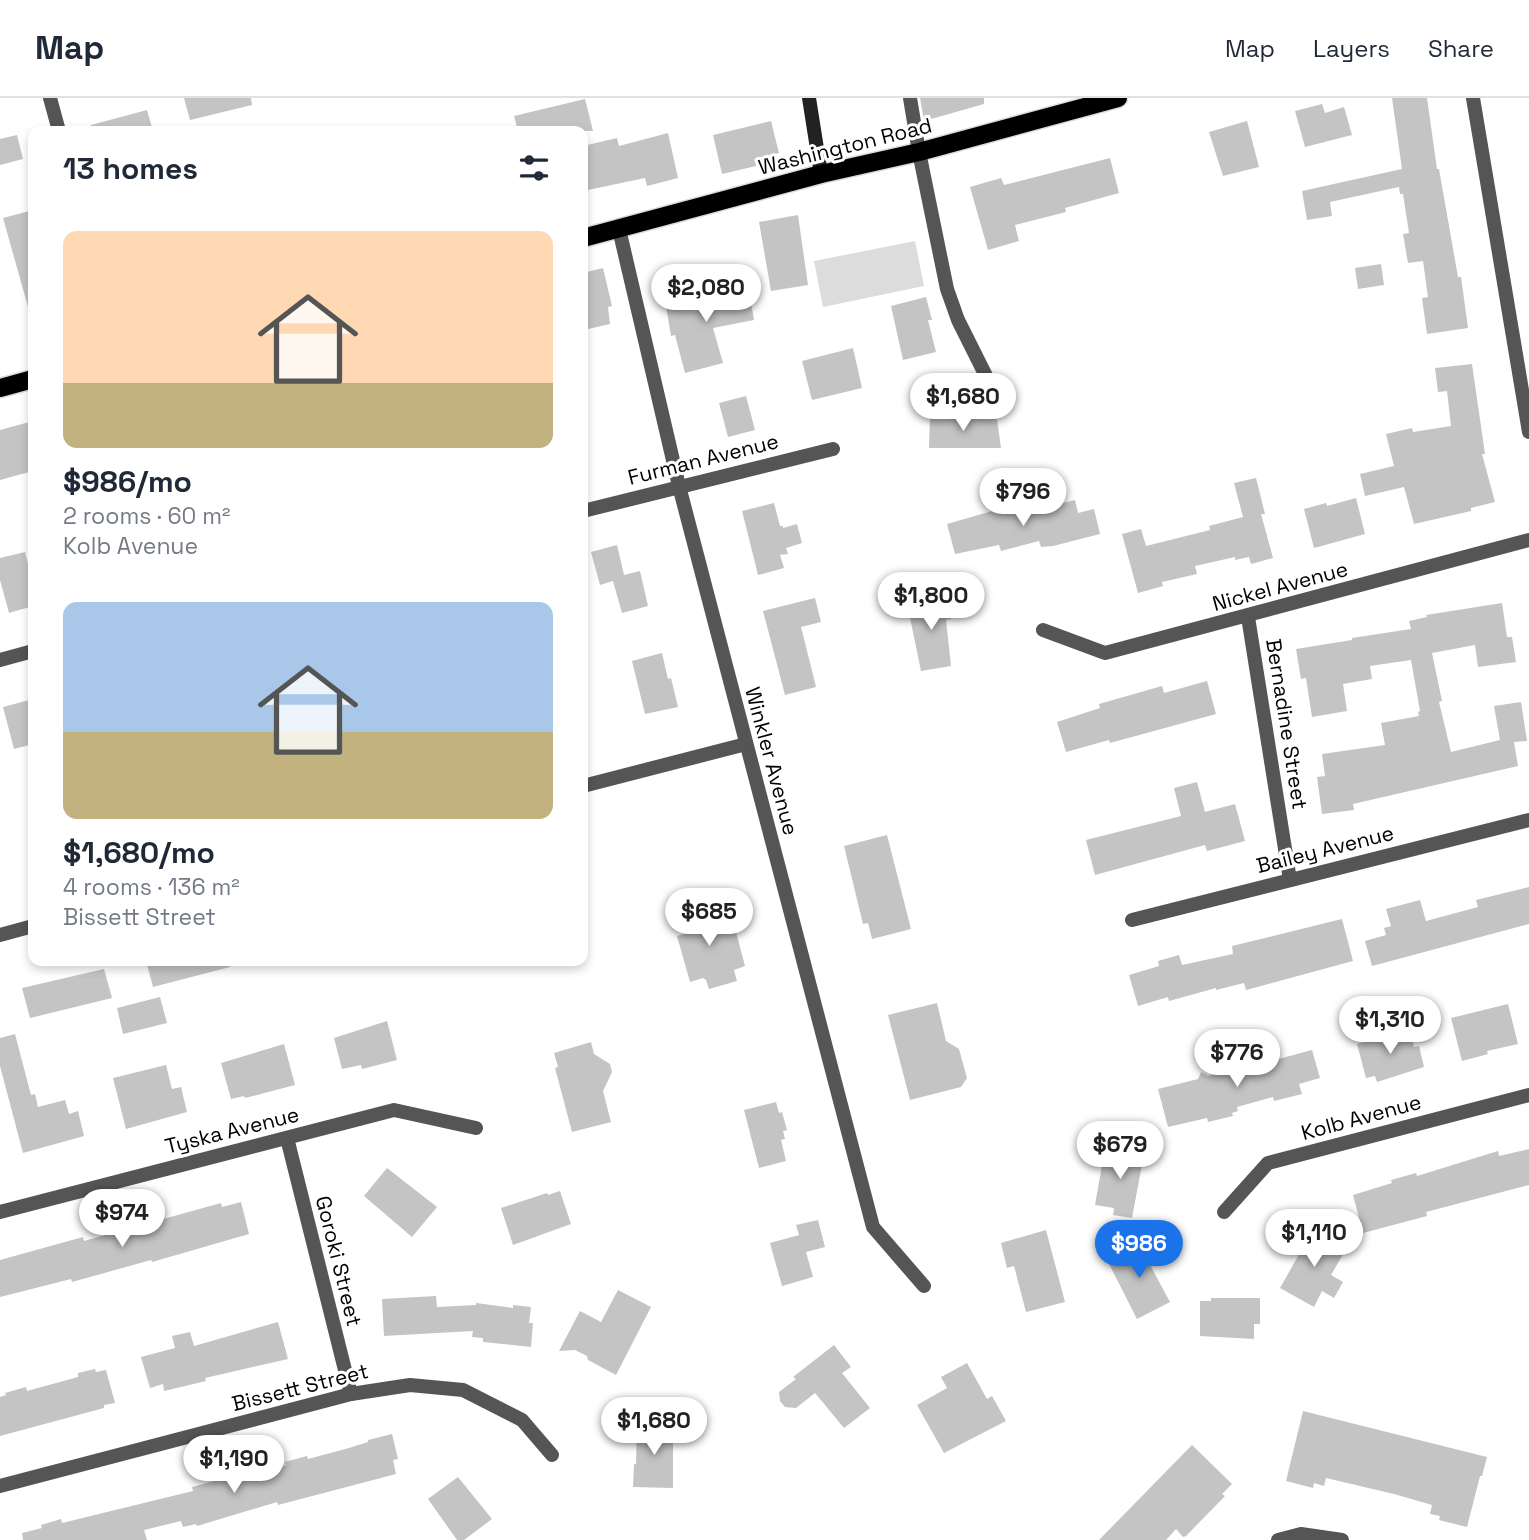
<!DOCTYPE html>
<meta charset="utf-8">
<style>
:root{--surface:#fff;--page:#f6f6f7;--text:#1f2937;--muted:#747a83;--line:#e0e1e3;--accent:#1a73e8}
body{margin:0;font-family:"Space Grotesk",sans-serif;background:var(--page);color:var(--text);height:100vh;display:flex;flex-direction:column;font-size:26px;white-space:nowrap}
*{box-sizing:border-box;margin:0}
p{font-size:23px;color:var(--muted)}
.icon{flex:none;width:38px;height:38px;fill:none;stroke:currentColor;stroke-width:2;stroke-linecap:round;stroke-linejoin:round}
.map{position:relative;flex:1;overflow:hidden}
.sheet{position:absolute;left:28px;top:28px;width:560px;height:840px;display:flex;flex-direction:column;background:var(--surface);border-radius:14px;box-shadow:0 4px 10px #0003}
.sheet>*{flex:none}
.price{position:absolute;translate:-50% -60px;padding:0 16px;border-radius:24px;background:#fff;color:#222;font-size:23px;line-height:46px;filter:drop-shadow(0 2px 4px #0008)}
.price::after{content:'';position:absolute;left:50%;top:42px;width:21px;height:16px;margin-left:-10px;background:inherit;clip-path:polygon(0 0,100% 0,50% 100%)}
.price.selected{background:var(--accent);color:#fff}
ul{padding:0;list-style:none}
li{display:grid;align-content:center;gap:14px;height:371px;padding:0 35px}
li span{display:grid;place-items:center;height:217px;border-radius:14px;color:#555}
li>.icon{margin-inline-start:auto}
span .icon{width:126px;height:126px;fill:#fffc;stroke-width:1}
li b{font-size:30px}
h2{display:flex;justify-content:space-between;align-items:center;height:84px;padding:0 35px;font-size:30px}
header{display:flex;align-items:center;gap:42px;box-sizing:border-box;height:98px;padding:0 35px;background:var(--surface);border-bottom:2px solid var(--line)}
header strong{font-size:33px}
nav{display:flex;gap:38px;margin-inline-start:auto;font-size:24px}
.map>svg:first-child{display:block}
.green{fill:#dcdcdc}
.building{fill:#c4c4c4}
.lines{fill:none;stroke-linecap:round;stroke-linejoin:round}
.primary-casing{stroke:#dbdbdb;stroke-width:21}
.service{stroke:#555;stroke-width:14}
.minor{stroke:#555;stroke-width:14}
.secondary{stroke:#222;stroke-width:14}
.primary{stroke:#000;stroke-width:18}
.labels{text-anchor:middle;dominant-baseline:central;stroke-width:6;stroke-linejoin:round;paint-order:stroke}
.street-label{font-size:21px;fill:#000;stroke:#fff}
</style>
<header>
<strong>Map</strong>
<nav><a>Map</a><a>Layers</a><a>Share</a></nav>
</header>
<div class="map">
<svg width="1529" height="1442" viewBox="0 0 1529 1442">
<rect width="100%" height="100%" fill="#fff"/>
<path class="green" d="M 915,143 L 924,188 L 823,209 L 814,163 Z"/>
<g class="building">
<path d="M 184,0 L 251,0 L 252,7 L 190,22 Z"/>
<path d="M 920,0 L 984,0 L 984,6 L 924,23 Z"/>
<path d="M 1392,0 L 1427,0 L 1437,71 L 1439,71 L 1458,179 L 1461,179 L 1468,230 L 1427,236 L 1422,200 L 1428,199 L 1423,163 L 1408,165 L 1403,136 L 1409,135 L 1403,96 L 1400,96 L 1399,89 L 1330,104 L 1332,118 L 1307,122 L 1302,93 L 1402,71 Z"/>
<path d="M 585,1 L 593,33 L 518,33 L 514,18 Z"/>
<path d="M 1322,6 L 1325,15 L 1344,9 L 1352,37 L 1305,49 L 1295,13 Z"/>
<path d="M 147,12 L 153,33 L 92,33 L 91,27 Z"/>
<path d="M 771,23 L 779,55 L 755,61 L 756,68 L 722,76 L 713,37 Z"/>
<path d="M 1247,23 L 1259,69 L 1223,78 L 1209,34 Z"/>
<path d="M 668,35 L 678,80 L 647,88 L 645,80 L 583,93 L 583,48 L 617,40 L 619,48 Z"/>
<path d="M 17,37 L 23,61 L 0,67 L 0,41 Z"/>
<path d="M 1110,60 L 1119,95 L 1065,110 L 1066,114 L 1015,127 L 1019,143 L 988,152 L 970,89 L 1001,80 L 1004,87 Z"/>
<path d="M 33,112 L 33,208 L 28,209 L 3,120 Z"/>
<path d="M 798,117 L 808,187 L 771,193 L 759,124 Z"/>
<path d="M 1381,166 L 1384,187 L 1358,191 L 1355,170 Z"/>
<path d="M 603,170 L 612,208 L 608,209 L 610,226 L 588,231 L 583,206 L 583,175 Z"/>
<path d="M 748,188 L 754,222 L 713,230 L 723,265 L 685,275 L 675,237 L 671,238 L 665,202 Z"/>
<path d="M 926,199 L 932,222 L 928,222 L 936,254 L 903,262 L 891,208 Z"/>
<path d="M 853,250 L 862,290 L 812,302 L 802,263 Z"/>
<path d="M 1472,266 L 1485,356 L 1482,356 L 1495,404 L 1471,410 L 1471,413 L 1414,426 L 1404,389 L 1365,398 L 1360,376 L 1394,368 L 1386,336 L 1412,330 L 1413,334 L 1451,328 L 1447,293 L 1438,294 L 1435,270 Z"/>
<path d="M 746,298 L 755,332 L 728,339 L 719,305 Z"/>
<path d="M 930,317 L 997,321 L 1001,350 L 929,350 Z"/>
<path d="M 33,323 L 33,373 L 0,382 L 0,332 Z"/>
<path d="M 1256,380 L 1265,416 L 1261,416 L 1273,460 L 1251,466 L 1249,459 L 1235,462 L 1235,459 L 1195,468 L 1197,476 L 1162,484 L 1163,488 L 1138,495 L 1122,436 L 1141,431 L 1146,448 L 1210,432 L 1209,428 L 1243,419 L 1234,385 Z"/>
<path d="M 1356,400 L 1365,436 L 1314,450 L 1304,411 L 1326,405 L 1327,408 Z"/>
<path d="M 1075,402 L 1078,415 L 1094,411 L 1100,436 L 1053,448 L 1041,449 L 1039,443 L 1001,453 L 999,447 L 955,456 L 947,426 L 1013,407 L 1016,417 Z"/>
<path d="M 774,405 L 780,428 L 783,428 L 783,430 L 797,426 L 802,445 L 786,450 L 788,456 L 780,457 L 784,470 L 758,477 L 742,413 Z"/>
<path d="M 617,447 L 624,477 L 640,473 L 648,508 L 622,515 L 613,483 L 600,487 L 591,454 Z"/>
<path d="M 25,454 L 33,486 L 33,508 L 9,515 L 0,482 L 0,460 Z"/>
<path d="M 947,498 L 951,521 L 946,522 L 951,568 L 921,573 L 907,505 Z"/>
<path d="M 815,500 L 821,524 L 801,529 L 816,589 L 785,597 L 763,513 Z"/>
<path d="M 1502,505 L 1507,539 L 1512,539 L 1516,564 L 1478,569 L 1475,547 L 1432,555 L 1442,603 L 1439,604 L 1451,654 L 1500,642 L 1494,608 L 1521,604 L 1527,643 L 1514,644 L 1518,668 L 1353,706 L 1354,712 L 1322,716 L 1317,679 L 1325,678 L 1322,656 L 1385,647 L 1381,625 L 1419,618 L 1418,614 L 1420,613 L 1411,562 L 1370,568 L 1372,581 L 1343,586 L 1347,613 L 1312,619 L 1306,580 L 1301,581 L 1296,551 L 1352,542 L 1352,540 L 1411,531 L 1409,523 L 1427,519 L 1426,517 Z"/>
<path d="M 662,555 L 668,581 L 671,580 L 678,609 L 645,616 L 632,563 Z"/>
<path d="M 1207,583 L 1216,616 L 1110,645 L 1109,642 L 1066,654 L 1057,624 L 1100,610 L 1099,606 L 1162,588 L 1164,595 Z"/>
<path d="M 33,601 L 33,646 L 14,651 L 3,609 Z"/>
<path d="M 1197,684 L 1205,714 L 1235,706 L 1245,743 L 1207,753 L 1205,747 L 1095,777 L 1086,742 L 1181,718 L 1174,690 Z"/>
<path d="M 887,737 L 911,831 L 872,841 L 868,825 L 863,826 L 844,748 Z"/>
<path d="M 1529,789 L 1529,826 L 1372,868 L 1365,843 L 1386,837 L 1384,830 L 1391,828 L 1386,811 L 1420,802 L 1426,823 L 1478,809 L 1476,802 Z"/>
<path d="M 706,802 L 713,827 L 715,827 L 717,834 L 735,830 L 745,868 L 734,872 L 737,883 L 709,891 L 706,882 L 703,880 L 690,884 L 677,838 L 688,835 L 681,809 Z"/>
<path d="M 1342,821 L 1353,863 L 1246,892 L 1244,885 L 1216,892 L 1216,890 L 1169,903 L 1168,899 L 1138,908 L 1129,877 L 1159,868 L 1158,863 L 1179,857 L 1182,867 L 1233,856 L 1232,848 Z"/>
<path d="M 146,863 L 229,863 L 230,869 L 153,889 Z"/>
<path d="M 104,871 L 112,900 L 30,920 L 22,890 Z"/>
<path d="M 160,899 L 167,925 L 123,936 L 117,910 Z"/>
<path d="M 937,905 L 946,943 L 959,951 L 967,980 L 961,989 L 910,1002 L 888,917 Z"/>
<path d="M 1508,906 L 1518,946 L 1487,953 L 1488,956 L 1462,963 L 1451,920 Z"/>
<path d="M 387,923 L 397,962 L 362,971 L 361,967 L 342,971 L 334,940 Z"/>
<path d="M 1409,931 L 1414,949 L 1419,948 L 1424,969 L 1377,984 L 1375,978 L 1366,980 L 1357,946 Z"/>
<path d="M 15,936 L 31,997 L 35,996 L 38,1009 L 65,1002 L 69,1016 L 78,1013 L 84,1038 L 23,1055 L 0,968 L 0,940 Z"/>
<path d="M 591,944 L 594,956 L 610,966 L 612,974 L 603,993 L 611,1024 L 572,1034 L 555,970 L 558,969 L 554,955 Z"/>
<path d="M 284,946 L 295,987 L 245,1000 L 244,998 L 231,1001 L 221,965 Z"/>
<path d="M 1312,952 L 1320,980 L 1299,986 L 1302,996 L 1274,1003 L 1273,999 L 1237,1009 L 1238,1013 L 1232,1015 L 1233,1018 L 1208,1024 L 1207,1020 L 1168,1029 L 1158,991 L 1198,981 L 1201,974 L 1208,978 L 1222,974 L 1223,976 Z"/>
<path d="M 166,967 L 172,991 L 181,989 L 187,1014 L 126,1031 L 113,980 Z"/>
<path d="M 776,1004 L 779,1015 L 782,1014 L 787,1032 L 783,1033 L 785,1041 L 781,1042 L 786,1063 L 759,1070 L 744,1012 Z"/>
<path d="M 1105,1050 L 1144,1056 L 1132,1120 L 1113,1117 L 1114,1110 L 1095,1107 Z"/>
<path d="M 1529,1051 L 1529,1087 L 1426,1114 L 1427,1118 L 1363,1135 L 1353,1097 L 1392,1085 L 1391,1082 L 1416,1075 L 1417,1078 L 1498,1053 L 1499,1058 Z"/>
<path d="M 387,1070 L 437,1109 L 412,1139 L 364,1098 Z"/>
<path d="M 560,1093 L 571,1126 L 513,1147 L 501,1110 L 547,1095 L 548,1097 Z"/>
<path d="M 241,1104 L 249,1136 L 152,1164 L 151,1162 L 72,1184 L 71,1181 L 0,1199 L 0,1162 L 83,1139 L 84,1143 L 221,1105 L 222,1109 Z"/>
<path d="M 818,1122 L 825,1149 L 806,1154 L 813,1179 L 782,1188 L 770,1145 L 799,1137 L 796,1127 Z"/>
<path d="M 1309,1131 L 1346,1151 L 1331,1177 L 1343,1184 L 1334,1200 L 1322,1193 L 1314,1209 L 1280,1190 L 1301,1153 L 1298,1151 Z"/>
<path d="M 1046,1132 L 1065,1204 L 1026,1214 L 1014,1168 L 1007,1170 L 1001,1145 Z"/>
<path d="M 1144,1143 L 1155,1164 L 1150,1167 L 1170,1204 L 1137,1221 L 1107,1162 Z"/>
<path d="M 618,1192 L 651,1209 L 616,1277 L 588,1262 L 587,1258 L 575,1252 L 559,1253 L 580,1213 L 601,1224 Z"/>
<path d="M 436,1198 L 437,1209 L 476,1207 L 476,1205 L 513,1210 L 513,1207 L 531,1209 L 529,1225 L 533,1225 L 531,1249 L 483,1244 L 483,1240 L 472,1239 L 473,1233 L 384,1238 L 382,1201 Z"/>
<path d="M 1211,1200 L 1260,1200 L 1260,1226 L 1254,1226 L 1254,1241 L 1200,1238 L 1200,1203 L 1211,1203 Z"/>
<path d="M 278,1224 L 288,1261 L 205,1280 L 206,1283 L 164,1293 L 163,1286 L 150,1290 L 141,1259 L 175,1250 L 172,1238 L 190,1234 L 194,1248 Z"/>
<path d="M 834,1247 L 851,1269 L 842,1275 L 870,1310 L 844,1330 L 815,1295 L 796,1310 L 785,1309 L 780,1303 L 779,1294 L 796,1281 L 793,1279 Z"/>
<path d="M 967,1265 L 987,1301 L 992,1298 L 1006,1323 L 944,1355 L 917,1307 L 947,1290 L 941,1279 Z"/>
<path d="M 95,1271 L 96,1274 L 106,1272 L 115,1305 L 104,1307 L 104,1310 L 0,1338 L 0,1299 L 6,1297 L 5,1295 L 26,1289 L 27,1293 L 78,1279 L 78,1275 Z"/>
<path d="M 1303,1313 L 1487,1359 L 1482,1378 L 1480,1378 L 1467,1429 L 1439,1422 L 1440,1418 L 1430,1416 L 1432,1407 L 1394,1396 L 1326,1380 L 1324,1388 L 1314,1385 L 1313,1390 L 1286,1383 Z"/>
<path d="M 637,1326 L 673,1327 L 673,1390 L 633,1389 L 634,1366 L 636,1366 Z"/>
<path d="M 392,1336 L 398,1361 L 393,1362 L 396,1376 L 278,1407 L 277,1404 L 197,1428 L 196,1426 L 183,1429 L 181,1423 L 144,1432 L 147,1442 L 23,1442 L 22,1435 L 42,1430 L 41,1427 L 61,1421 L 62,1425 L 193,1393 L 192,1389 L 226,1380 L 227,1383 L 286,1367 L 285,1364 L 307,1358 L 308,1361 L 349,1350 L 368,1344 L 368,1342 Z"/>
<path d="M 1192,1347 L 1232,1386 L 1222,1396 L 1225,1398 L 1186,1438 L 1183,1439 L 1176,1431 L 1166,1442 L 1099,1442 Z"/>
<path d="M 458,1379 L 492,1421 L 464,1442 L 457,1442 L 428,1401 Z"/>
</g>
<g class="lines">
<defs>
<g id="primary">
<path d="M 583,140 L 821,76 L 919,54 L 1118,0"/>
<path d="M 0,290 L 33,281"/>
</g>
</defs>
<use href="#primary" class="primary-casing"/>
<path class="service" d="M 919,54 L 947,191 L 958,222 L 987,280"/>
<g class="minor">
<path d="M 50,0 L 59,33"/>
<path d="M 910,0 L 919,54"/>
<path d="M 1473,0 L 1529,334"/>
<path d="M 619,131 L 679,388 L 873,1129 L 924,1188"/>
<path d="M 583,413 L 833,351"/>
<path d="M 1248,519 L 1290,782"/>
<path d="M 1043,532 L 1105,555 L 1529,442"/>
<path d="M 0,562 L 33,553"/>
<path d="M 583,688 L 746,646"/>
<path d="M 1132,822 L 1529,722"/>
<path d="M 0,837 L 33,828"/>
<path d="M 287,1040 L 351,1296"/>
<path d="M 0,1114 L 394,1012 L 476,1030"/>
<path d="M 1224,1114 L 1268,1065 L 1529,997"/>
<path d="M 0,1388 L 351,1296 L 410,1287 L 463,1292 L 522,1322 L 552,1357"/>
<path d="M 1278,1442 L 1301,1436 L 1342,1442"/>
</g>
<path class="secondary" d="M 809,0 L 821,76"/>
<use href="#primary" class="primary"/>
</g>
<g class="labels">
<g class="street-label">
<text transform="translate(845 48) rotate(-14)">Washington Road</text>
<text transform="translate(703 361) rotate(-14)">Furman Avenue</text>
<text transform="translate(1280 488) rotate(-15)">Nickel Avenue</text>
<text transform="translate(1287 626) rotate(81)">Bernadine Street</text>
<text transform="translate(772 663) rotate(75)">Winkler Avenue</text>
<text transform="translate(1325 751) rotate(-14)">Bailey Avenue</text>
<text transform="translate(1361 1019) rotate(-15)">Kolb Avenue</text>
<text transform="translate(232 1032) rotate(-14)">Tyska Avenue</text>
<text transform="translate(339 1163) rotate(76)">Goroki Street</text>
<text transform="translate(300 1289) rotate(-14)">Bissett Street</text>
</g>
</g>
</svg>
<b class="price" style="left:706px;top:226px">$2,080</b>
<b class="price" style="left:963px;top:335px">$1,680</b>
<b class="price" style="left:1023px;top:430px">$796</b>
<b class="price" style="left:931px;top:534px">$1,800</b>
<b class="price" style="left:709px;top:850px">$685</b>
<b class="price" style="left:1390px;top:958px">$1,310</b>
<b class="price" style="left:1237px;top:991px">$776</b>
<b class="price" style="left:1120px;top:1083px">$679</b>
<b class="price" style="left:122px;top:1151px">$974</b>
<b class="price" style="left:1314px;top:1171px">$1,110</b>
<b class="price selected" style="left:1139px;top:1182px">$986</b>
<b class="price" style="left:654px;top:1359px">$1,680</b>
<b class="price" style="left:234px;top:1397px">$1,190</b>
<section class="sheet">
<h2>13 homes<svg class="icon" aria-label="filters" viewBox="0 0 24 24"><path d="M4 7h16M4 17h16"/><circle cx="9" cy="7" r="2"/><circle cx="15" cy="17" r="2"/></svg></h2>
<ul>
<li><span style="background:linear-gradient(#ffd9b3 70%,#c2b280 0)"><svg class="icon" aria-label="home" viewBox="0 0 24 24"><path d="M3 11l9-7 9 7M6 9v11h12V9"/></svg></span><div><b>$986/mo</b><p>2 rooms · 60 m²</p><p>Kolb Avenue</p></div></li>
<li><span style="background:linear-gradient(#a9c7e8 60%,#c2b280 0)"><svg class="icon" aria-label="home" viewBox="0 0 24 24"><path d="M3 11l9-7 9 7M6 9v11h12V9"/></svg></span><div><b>$1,680/mo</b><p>4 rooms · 136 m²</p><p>Bissett Street</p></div></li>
</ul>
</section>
</div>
